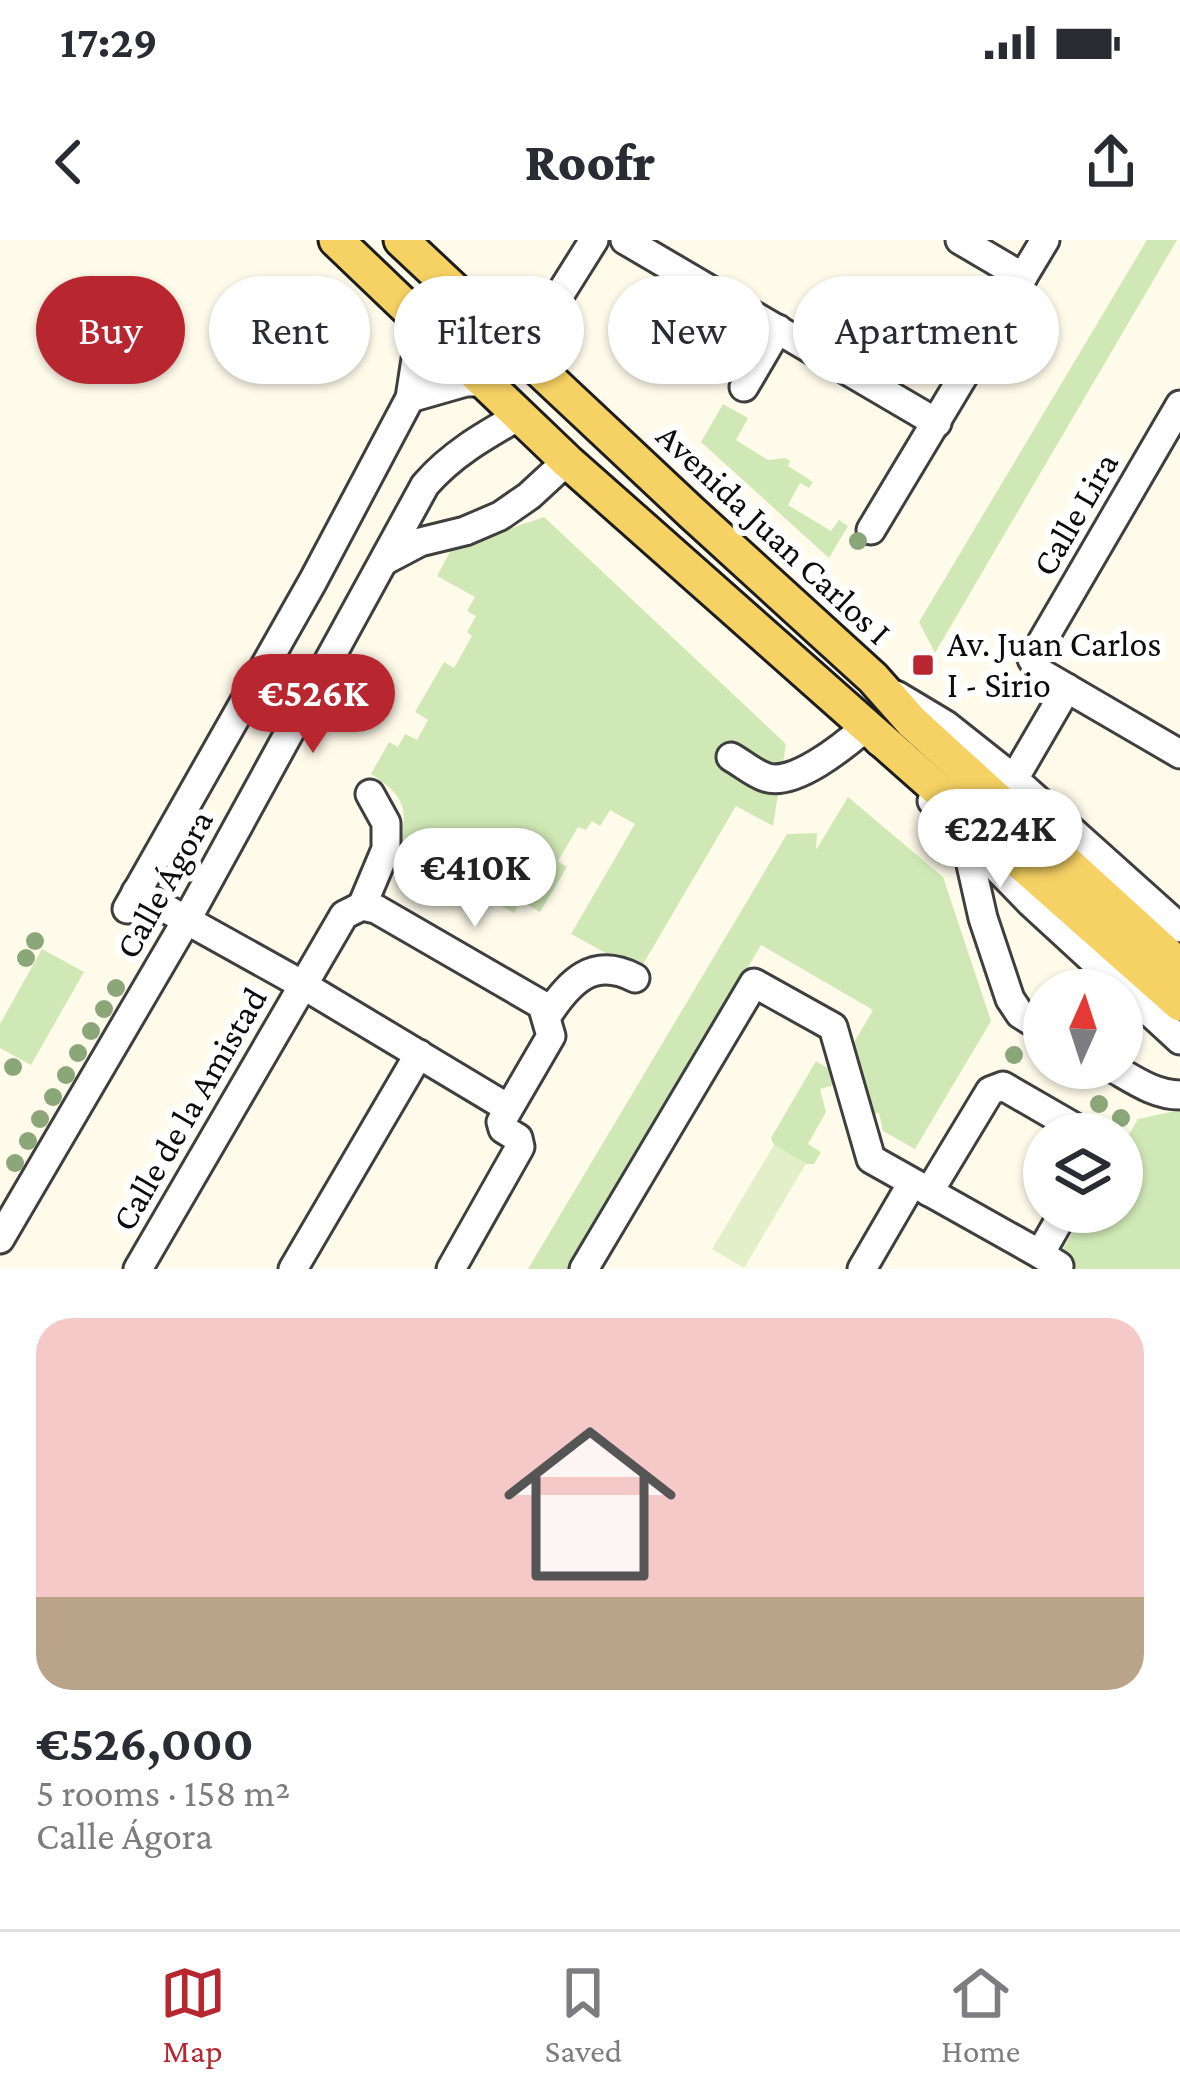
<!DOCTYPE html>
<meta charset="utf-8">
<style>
:root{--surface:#fff;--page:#f2f2f3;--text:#2b2b33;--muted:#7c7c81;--line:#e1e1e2;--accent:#b8272f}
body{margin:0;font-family:"Crimson Pro",serif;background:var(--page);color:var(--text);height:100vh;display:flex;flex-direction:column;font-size:45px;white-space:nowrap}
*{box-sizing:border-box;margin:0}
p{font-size:39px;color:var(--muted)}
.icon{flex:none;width:66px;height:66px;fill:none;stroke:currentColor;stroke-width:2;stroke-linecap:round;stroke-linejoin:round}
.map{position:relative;height:1029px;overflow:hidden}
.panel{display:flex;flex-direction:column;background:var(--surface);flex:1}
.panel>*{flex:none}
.guide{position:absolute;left:36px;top:36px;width:1110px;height:108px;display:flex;gap:24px}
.needle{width:78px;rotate:3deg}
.tools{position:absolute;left:1023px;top:729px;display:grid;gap:24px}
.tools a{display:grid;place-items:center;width:120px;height:120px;border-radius:50%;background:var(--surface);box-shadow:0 3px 9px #0004;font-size:60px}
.price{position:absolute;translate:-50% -102px;padding:0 27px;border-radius:42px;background:#fff;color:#222;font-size:39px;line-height:78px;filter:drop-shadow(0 3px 6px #0008)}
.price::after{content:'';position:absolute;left:50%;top:72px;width:36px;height:27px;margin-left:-18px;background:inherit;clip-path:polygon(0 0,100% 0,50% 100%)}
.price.active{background:var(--accent);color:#fff}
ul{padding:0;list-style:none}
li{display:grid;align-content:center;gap:24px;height:636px;padding:0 36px}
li+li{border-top:3px solid var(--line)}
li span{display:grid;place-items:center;height:372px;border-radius:36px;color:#555}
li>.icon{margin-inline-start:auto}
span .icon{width:216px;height:216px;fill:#fffc;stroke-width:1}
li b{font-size:51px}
.tag{padding:0 42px;border-radius:54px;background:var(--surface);box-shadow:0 3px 9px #0004;font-size:42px;line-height:108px}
.tag.active{background:var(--accent);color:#fff}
.status{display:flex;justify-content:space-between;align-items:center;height:84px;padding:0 60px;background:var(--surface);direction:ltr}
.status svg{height:33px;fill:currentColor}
header{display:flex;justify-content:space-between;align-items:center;height:156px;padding:0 36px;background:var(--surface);font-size:54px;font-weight:800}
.menu{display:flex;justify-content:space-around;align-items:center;height:168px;border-top:3px solid var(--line);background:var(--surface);font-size:33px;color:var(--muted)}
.menu a{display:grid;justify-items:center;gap:6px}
.menu .active{color:var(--accent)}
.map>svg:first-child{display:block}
.green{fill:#d0e8b6}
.pitch{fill:#e2efc8}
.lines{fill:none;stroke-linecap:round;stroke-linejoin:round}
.minor-casing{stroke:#3f3f3f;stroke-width:33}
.major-casing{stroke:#1d1d1d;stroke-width:39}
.minor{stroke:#fff;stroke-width:27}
.major{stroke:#f6d164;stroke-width:33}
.tree{fill:#8ba77a}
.poi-dot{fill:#b8272f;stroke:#fff;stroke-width:4.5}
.labels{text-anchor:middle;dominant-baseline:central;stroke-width:12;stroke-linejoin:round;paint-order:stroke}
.street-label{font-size:36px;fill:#0c0c0c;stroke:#fff}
.poi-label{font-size:36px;fill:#0c0c0c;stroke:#fff;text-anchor:start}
</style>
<div class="status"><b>17:29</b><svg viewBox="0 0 49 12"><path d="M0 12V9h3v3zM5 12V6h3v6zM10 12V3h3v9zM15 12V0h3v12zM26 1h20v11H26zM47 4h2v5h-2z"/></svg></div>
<header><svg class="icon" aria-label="back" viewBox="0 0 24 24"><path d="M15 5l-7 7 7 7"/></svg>Roofr<svg class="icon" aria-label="share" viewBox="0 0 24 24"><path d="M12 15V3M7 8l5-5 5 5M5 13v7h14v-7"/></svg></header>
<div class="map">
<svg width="1180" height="1029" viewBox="0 0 1180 1029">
<rect width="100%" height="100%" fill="#fffbeb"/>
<g class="green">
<path d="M 1147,0 L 1177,0 L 935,413 L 919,382 Z"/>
<path d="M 723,164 L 748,178 L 736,200 L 768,220 L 785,218 L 790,221 L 788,226 L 813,242 L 809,248 L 800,243 L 788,265 L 831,291 L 839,280 L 848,286 L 829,318 L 701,202 Z"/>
<path d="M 544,277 L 786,504 L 773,586 L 736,566 L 639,731 L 571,694 L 635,584 L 610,570 L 600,586 L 592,581 L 586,590 L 578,587 L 558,621 L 567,627 L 540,672 L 521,661 L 514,673 L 494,662 L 497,656 L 479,646 L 485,634 L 471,625 L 466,631 L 446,619 L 442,625 L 433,620 L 430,624 L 398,604 C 411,568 402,554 371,534 L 389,502 L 398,507 L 405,494 L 417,500 L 428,480 L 415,472 L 444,422 L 454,428 L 472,396 L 467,392 L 476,376 L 467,371 L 475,357 L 437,336 L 452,308 Z"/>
<path d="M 848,557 L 943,637 L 991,781 L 915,909 L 883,891 L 879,873 L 868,875 L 852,806 L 873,770 L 761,705 L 571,1029 L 528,1029 L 787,594 L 817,593 L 816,610 Z"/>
<path d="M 42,709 L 84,732 L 31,825 L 0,808 L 0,784 Z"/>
<path d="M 816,821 L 829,829 L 834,845 L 820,849 L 826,872 L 808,904 L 821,912 L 814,924 L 806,924 L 774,905 L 771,898 Z"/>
<path d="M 1180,870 L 1180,1029 L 1068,1029 L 1072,1022 L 1061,1012 L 1085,972 L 1122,972 L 1122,907 L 1138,879 Z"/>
</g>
<path class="pitch" d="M 774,905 L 806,924 L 744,1028 L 712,1009 Z"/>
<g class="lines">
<defs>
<g id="minor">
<path d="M 625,0 L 937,183"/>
<path d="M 960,0 L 1023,37"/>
<path d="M 527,116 L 547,75 L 594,0"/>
<path d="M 744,147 L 778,89"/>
<path d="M 410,158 L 466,142 L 485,142"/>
<path d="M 1180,165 L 1032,419 L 1041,433 L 1180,514"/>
<path d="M 871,290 L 1045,0"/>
<path d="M 384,321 L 420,302 L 465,291 L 500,276 L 529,256 L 567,221"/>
<path d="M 896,455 L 946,485 L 1014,539 L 1180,688"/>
<path d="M 731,517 C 742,523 753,533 765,537 C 793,548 845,505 866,487 L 879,502"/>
<path d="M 1014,539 L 1067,448"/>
<path d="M 932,561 L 1030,662 L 1180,800"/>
<path d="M 965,598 L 983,678 L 1010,759 L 1020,774 L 1044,789"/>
<path d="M 136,652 L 303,745 L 508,868"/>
<path d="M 362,666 L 386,609 L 386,583 L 370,554"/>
<path d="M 127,669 L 313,341 L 410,158 L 418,106 L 416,78"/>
<path d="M 547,776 C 569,742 593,716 635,738"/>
<path d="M 1113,828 C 1134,840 1155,855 1180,855"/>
<path d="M 929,952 L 990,851 L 1003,846 L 1086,894"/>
<path d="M 0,999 L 186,681 L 425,245 C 452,214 484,196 519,176"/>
<path d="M 1040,1014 L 1064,972"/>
<path d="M 138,1029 L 344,675 L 362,666 L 376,669 L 542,765 L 551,796 L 501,882 L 503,889 L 518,898 L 520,907 L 451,1029"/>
<path d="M 293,1029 L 419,814"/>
<path d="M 584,1029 L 754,743 L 833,787 L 871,919 L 1040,1014 L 1059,1026 L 1057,1029"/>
<path d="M 862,1029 L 912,943"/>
</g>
<g id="major">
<path d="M 336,0 L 567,221 L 1180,764"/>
<path d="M 401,0 L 692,273 L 873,438 L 912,482 L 1180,726"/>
</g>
</defs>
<use href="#minor" class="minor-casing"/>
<use href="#major" class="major-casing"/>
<use href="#minor" class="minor"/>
<use href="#major" class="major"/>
</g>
<g class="tree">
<circle cx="858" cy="301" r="9"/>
<circle cx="35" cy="701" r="9"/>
<circle cx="26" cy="718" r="9"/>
<circle cx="116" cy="748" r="9"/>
<circle cx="104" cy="769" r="9"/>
<circle cx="91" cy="791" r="9"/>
<circle cx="78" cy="813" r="9"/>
<circle cx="1014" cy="815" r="9"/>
<circle cx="13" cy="827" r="9"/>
<circle cx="66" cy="835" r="9"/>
<circle cx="53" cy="857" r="9"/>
<circle cx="1099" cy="864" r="9"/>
<circle cx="1121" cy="878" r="9"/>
<circle cx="40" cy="879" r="9"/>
<circle cx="28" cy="901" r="9"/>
<circle cx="15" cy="923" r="9"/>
</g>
<rect class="poi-dot" x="911" y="413" width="24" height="24" rx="6"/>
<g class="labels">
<g class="street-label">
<text transform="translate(1075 274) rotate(-60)">Calle Lira</text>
<text transform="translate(774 294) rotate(43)">Avenida Juan Carlos I</text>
<text transform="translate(164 644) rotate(-61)">Calle Ágora</text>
<text transform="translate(189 869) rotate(-60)">Calle de la Amistad</text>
</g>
<g class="poi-label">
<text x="947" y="404">Av. Juan Carlos<tspan x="947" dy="41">I - Sirio</tspan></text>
</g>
</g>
</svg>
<div class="tools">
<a><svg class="needle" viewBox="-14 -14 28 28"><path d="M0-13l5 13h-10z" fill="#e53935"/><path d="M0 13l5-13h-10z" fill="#7c7c81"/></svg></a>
<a><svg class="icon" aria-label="layers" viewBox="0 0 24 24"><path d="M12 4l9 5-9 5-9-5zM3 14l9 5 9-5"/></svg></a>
</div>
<b class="price active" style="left:313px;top:516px">€526K</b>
<b class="price" style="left:1000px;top:651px">€224K</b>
<b class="price" style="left:475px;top:690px">€410K</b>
<div class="guide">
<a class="tag active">Buy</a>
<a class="tag">Rent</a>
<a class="tag">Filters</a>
<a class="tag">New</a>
<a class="tag">Apartment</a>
</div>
</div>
<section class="panel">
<ul>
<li><span style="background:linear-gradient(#f6c9c9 75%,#b9a48a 0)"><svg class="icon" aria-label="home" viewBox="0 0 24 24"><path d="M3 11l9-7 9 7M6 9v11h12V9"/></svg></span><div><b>€526,000</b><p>5 rooms · 158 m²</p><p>Calle Ágora</p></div></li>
</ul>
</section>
<nav class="menu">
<a class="active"><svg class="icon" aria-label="map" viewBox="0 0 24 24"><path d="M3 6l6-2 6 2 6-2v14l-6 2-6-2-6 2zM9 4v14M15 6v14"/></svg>Map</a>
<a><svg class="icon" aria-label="saved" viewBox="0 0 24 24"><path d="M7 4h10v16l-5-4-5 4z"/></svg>Saved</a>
<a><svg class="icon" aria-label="home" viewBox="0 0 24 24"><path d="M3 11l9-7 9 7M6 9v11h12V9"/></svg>Home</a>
</nav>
